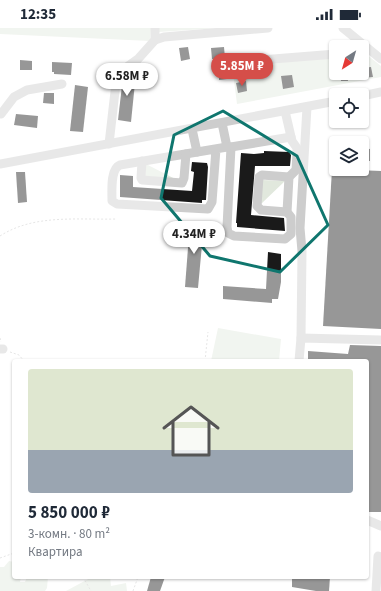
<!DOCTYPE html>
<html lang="ru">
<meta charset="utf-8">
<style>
:root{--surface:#fff;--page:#f6f6f7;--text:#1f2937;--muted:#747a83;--accent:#d54e49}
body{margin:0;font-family:"Source Sans 3",sans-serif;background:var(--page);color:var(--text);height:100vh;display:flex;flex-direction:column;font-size:15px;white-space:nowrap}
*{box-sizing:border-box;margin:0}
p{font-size:13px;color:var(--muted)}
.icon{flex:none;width:22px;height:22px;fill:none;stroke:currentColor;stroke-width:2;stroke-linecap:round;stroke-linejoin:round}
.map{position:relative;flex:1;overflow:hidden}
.side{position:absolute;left:12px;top:331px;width:357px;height:220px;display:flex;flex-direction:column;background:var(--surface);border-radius:4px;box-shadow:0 1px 3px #0004}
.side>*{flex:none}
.needle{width:26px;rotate:217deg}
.tools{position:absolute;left:329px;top:12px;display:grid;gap:8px}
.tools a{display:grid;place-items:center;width:40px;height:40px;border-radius:4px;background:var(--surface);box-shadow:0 1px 3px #0004;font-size:20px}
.price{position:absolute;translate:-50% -34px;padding:0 9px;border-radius:14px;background:#fff;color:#222;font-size:13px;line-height:26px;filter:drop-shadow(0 1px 2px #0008)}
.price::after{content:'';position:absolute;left:50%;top:24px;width:12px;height:9px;margin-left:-6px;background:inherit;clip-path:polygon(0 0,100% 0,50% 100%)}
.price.on{background:var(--accent);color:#fff}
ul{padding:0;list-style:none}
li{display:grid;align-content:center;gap:8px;height:212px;padding:0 16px}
li span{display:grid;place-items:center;height:124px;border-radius:4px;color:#555}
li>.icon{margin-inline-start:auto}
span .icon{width:72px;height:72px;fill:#fffc;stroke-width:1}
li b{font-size:17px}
.status{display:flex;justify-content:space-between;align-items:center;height:28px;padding:0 20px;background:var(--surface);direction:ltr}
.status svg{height:11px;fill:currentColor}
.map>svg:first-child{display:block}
.green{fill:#e1e8dd}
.building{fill:#1a1a1a}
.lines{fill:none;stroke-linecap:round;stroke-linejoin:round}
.path{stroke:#c7c7c7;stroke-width:1;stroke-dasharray:2 2;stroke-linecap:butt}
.minor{stroke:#cdcdcd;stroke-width:9}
.marked{fill:none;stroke:#0f766e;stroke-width:3;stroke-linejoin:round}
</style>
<div class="status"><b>12:35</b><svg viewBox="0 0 49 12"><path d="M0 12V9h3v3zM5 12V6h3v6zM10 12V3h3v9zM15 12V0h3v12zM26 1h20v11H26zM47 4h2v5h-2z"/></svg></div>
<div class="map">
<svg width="381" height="563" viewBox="0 0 381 563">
<rect width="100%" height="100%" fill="#fff"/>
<g class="green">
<path d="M 0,0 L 151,0 L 150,13 L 0,6 Z"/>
<path d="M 158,0 L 220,0 L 158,4 Z"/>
<path d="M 366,26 L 381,38 L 381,49 L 237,76 L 232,37 L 336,29 L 336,45 L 362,45 L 362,27 Z"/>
<path d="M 146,136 L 179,153 L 145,150 Z"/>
<path d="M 262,152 L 285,153 L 261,176 Z"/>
<path d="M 218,300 L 281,311 L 279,333 L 211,333 Z"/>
<path d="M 9,533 L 14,534 L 14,549 L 21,549 L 20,554 L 25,554 L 27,549 L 48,549 L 47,560 L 45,563 L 0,563 L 0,539 L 4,539 Z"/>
<path d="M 92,549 L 110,549 L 111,558 L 126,555 L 127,563 L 66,563 Z"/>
</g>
<g class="building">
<path d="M 188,19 L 190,31 L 181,33 L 179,20 Z"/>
<path d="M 224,19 L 225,30 L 212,31 L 211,20 Z"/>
<path d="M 20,32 L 32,33 L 32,42 L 20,42 Z"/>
<path d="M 52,34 L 72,35 L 71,47 L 54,46 L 54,44 L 52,44 Z"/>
<path d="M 371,39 L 373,49 L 363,50 L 362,40 Z"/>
<path d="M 227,41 L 227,51 L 219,52 L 219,42 Z"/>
<path d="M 130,44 L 136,45 L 131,94 L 118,92 L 123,49 Z"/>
<path d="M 340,45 L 347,45 L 348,53 L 341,53 Z"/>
<path d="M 292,47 L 294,59 L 283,61 L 281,48 Z"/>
<path d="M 246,53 L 247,63 L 238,65 L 236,55 Z"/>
<path d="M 75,57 L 88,59 L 83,104 L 70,103 Z"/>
<path d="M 44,65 L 54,65 L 54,76 L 43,75 Z"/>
<path d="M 16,86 L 38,88 L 37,100 L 14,97 Z"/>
<path d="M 362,120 L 370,121 L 370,133 L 362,133 Z"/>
<path d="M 264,123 L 289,124 L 291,127 L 290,138 L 255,138 L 251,187 L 284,190 L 285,203 L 237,199 L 237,195 L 236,195 L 241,125 L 254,126 L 264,125 Z"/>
<path d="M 192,134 L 207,135 L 208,139 L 206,172 L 202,172 L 202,175 L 120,169 L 120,147 L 133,148 L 133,159 L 192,163 L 194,144 L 191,143 Z"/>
<path d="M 332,141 L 381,143 L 381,301 L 323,298 Z"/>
<path d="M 16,144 L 25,144 L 27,174 L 18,175 Z"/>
<path d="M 190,194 L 204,195 L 198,260 L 185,259 Z"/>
<path d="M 268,224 L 281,226 L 281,254 L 278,271 L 272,271 L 272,275 L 223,271 L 223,258 L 266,261 Z"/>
<path d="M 350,317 L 381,318 L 381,484 L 367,484 L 367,333 L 308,333 L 308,323 L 348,326 Z"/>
<path d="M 151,549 L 165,549 L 160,563 L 147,563 Z"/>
<path d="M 292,549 L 330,549 L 329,563 L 316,563 L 292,559 Z"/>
</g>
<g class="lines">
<g class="path">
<path d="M 0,208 C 34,186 77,192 116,191"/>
<path d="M 0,310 L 1,314"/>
<path d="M 10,324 L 19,327 L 24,333"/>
<path d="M 205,333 L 208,304"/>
<path d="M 0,530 L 14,525"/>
<path d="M 83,549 L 91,563"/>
<path d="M 133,563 L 138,549"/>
</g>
<g class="minor">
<path d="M 343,0 L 381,31"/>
<path d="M 155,12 L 155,0"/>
<path d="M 236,34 L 336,26"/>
<path d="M 362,68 L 381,64"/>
<path d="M 1,86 L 14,69 L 27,62 L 62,56"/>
<path d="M 222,95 L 227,119 L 231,119 L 227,199 L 228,205 L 234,208 L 285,211 L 291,206 L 291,189 L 287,184 L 289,149 L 296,142 L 297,124 L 297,120 L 292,113 L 285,83"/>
<path d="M 192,101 L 197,124"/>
<path d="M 109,116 L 117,46 L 138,31 L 155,12 L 164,9 L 268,0"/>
<path d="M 231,119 L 291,109"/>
<path d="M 216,121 L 212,174 L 208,181 L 117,176 L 112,173 C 112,163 110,141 120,137 L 227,119"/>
<path d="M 142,133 L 141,150 L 142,152 L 182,155 L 184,150 L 186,126"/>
<path d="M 0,136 L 336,73"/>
<path d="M 287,184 L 261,182 L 257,178 L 259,149 L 262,147 L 289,149"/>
<path d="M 301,310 L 302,223 L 300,200 L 307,79"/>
<path d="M 0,321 L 3,321"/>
<path d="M 299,333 L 301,310 L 381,312"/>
<path d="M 367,492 L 381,498"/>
<path d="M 376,563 L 378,528 L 381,529"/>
</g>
</g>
<path d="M0 0H381V563H0ZM 223,83 L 297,128 L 328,197 L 280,244 L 210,228 L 161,170 L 174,107 Z" fill="#fff" fill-opacity=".55" fill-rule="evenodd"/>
<path class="marked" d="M 223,83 L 297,128 L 328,197 L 280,244 L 210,228 L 161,170 L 174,107 Z"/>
</svg>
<div class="tools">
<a><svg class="needle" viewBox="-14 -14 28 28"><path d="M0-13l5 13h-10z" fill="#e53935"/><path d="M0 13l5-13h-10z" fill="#747a83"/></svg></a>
<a><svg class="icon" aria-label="locate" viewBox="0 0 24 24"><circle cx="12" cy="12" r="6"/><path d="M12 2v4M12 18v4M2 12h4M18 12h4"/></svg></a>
<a><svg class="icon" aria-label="layers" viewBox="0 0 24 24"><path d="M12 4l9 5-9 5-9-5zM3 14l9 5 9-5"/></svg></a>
</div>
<b class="price on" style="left:242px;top:59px">5.85M ₽</b>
<b class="price" style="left:127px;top:69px">6.58M ₽</b>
<b class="price" style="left:194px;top:227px">4.34M ₽</b>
<section class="side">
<ul>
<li><span style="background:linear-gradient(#dfe7d0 65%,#9aa5b1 0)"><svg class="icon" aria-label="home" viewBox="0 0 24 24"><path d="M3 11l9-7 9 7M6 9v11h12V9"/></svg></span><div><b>5 850 000 ₽</b><p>3-комн. · 80 m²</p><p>Квартира</p></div></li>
</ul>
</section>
</div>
